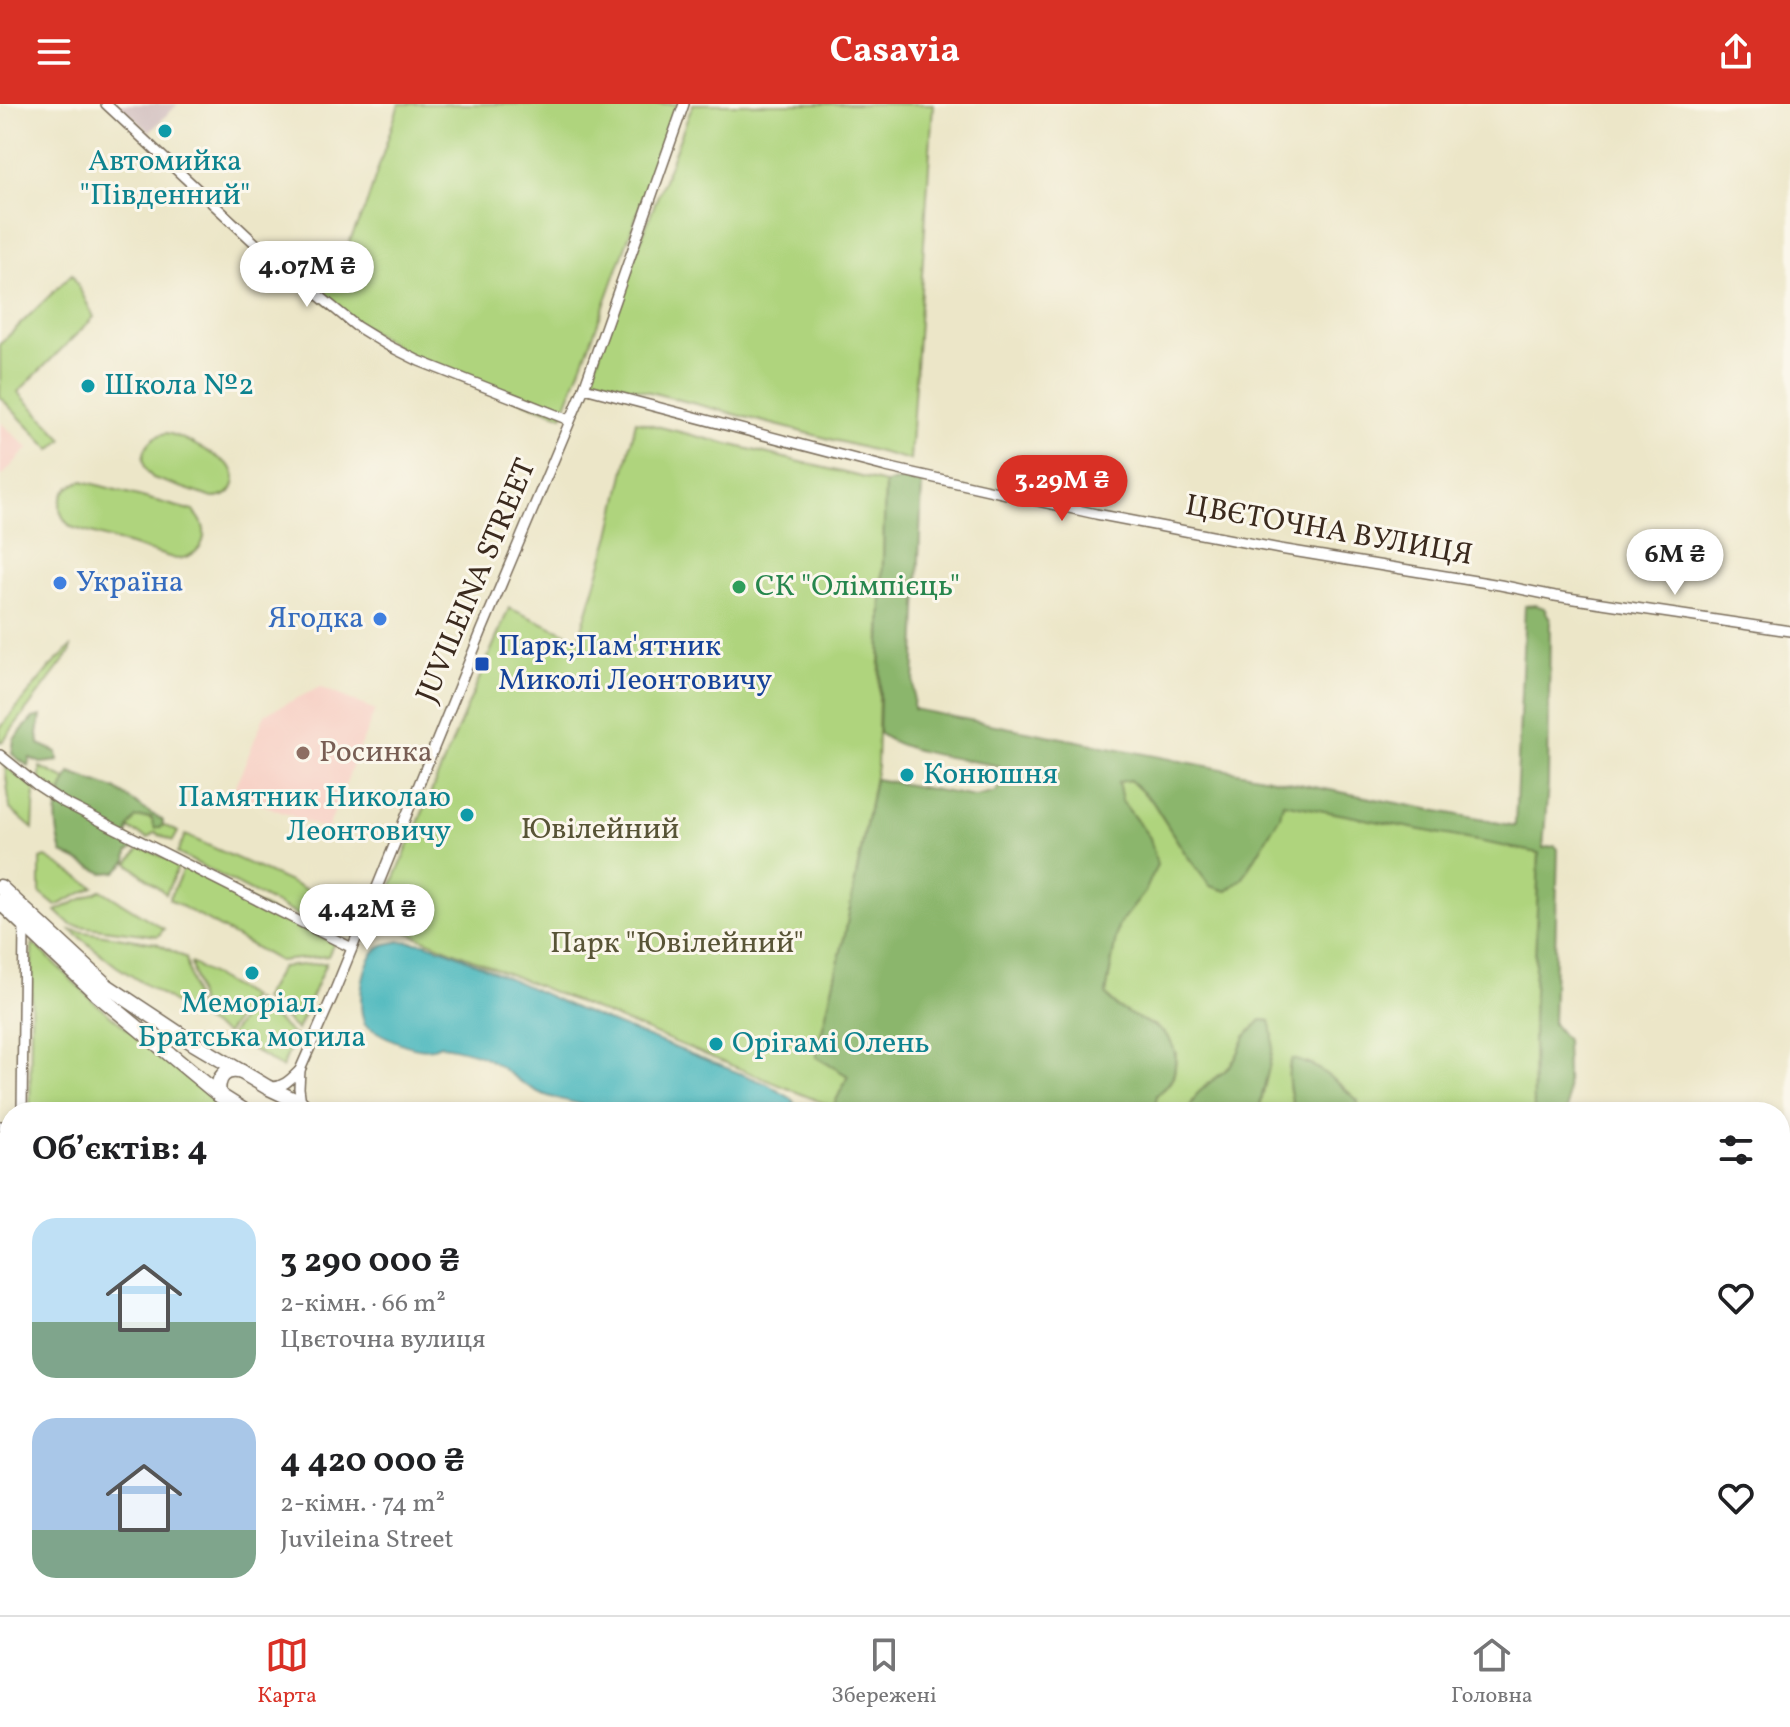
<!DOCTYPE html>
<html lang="uk">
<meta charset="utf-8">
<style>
:root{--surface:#fff;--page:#f6f6f6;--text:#202124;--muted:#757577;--line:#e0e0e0;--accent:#d93025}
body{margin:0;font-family:Vollkorn,serif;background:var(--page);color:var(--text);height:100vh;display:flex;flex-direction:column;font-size:30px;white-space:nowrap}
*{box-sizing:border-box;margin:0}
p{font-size:26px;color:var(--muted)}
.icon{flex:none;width:44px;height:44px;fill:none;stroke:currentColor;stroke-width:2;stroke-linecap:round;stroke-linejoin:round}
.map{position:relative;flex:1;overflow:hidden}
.side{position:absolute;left:0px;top:998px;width:1790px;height:514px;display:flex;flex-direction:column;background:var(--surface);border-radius:32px 32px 0 0;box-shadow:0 4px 12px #0003}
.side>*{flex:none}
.price{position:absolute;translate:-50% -68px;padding:0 18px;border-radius:28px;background:#fff;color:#222;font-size:26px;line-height:52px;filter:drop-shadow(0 2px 4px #0008)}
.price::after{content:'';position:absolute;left:50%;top:48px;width:24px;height:18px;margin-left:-12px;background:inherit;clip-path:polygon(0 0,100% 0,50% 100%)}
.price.on{background:var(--accent);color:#fff}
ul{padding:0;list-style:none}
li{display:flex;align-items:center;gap:24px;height:200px;padding:0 32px}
li span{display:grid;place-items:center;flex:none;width:224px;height:160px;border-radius:24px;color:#555}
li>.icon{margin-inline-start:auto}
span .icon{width:96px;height:96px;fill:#fffc;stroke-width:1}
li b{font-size:34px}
h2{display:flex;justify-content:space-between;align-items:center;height:96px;padding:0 32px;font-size:34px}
header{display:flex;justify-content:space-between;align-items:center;height:104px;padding:0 32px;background:var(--accent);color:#fff;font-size:36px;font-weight:700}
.dock{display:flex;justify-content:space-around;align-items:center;height:112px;border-top:2px solid var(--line);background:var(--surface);font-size:22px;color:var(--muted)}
.dock a{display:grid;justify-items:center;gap:4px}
.dock .on{color:var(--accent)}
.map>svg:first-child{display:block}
.built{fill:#f7d1c6}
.industrial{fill:#d2bfbf}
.green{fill:#afd47d;stroke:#757f4e;stroke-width:2}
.forest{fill:#8bb66c;stroke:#637045;stroke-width:2}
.water{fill:#45b5bb;stroke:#40706c;stroke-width:2}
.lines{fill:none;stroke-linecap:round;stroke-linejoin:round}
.stream{stroke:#45b5bb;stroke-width:3}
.minor-casing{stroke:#796c5a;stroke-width:12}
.highway-casing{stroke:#796c5a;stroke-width:17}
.minor{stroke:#fff;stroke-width:9}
.highway{stroke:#fff;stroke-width:14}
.culture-dot{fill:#0f9aa8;stroke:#fbf7ec;stroke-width:3}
.shop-dot{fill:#3f7fe0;stroke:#fbf7ec;stroke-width:3}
.leisure-dot{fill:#2e9e5b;stroke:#fbf7ec;stroke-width:3}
.transit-dot{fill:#1a4fb4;stroke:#fbf7ec;stroke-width:3}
.education-dot{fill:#8d6e63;stroke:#fbf7ec;stroke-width:3}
.labels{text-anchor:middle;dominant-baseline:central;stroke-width:6;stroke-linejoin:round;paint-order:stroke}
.culture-label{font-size:30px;fill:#0d838f;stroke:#fbf7ec;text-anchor:start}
.street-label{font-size:30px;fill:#3b2a1e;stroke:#fbf7ec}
.shop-label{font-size:30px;fill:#366cbe;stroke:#fbf7ec;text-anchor:start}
.leisure-label{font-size:30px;fill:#27864d;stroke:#fbf7ec;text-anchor:start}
.transit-label{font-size:30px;fill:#164399;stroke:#fbf7ec;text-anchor:start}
.education-label{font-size:30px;fill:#785e54;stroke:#fbf7ec;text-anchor:start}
.park-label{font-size:30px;fill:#585436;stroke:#fbf7ec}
</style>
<header><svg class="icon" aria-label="menu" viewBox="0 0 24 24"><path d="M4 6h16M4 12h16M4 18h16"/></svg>Casavia<svg class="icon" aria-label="share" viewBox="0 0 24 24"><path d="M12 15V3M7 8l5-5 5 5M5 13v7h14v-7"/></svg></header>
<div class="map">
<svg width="1790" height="1511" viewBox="0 0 1790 1511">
<rect width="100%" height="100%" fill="#fbf7ec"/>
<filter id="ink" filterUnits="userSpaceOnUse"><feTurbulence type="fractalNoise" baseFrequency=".0125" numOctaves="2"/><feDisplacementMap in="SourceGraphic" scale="16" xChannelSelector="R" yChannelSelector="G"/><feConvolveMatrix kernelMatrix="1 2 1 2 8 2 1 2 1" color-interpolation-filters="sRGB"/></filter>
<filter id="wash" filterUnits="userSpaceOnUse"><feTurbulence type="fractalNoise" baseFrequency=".006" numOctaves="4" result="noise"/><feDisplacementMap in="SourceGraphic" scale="32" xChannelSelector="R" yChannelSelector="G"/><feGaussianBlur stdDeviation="1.8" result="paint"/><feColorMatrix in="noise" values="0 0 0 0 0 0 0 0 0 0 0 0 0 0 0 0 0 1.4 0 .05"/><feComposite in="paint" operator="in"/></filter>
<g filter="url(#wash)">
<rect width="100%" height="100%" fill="#ece6c8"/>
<g class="built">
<path d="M 0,318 L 28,344 L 0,374 Z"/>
<path d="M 320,583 L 375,606 L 327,726 L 233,689 L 265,610 Z"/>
<path d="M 0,1030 L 8,1030 L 10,1215 L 0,1215 Z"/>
</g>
<path class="industrial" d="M 119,0 L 178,0 L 150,28 Z"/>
<g class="green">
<path d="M 399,0 L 677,0 L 596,224 L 562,312 L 419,257 L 322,196 L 366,102 Z"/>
<path d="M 693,0 L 933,0 L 910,356 L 596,274 L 592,271 L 626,175 Z"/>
<path d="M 72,170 L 94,213 L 18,288 L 63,335 L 51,346 L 0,293 L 0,240 Z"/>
<path d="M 636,317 L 885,379 L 877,662 L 845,830 L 816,952 L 848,972 L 833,1003 L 377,816 L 509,504 L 579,535 L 610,431 Z"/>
<path d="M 166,329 C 177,330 225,355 232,365 C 235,370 236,377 233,383 C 229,392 221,394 213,394 L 153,374 C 136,358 143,335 166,329 Z"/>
<path d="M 83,377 L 193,407 C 214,426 204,453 176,455 L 71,423 C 52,406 59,384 83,377 Z"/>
<path d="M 71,543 L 71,547 L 3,637 L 0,638 L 0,624 L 50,563 Z"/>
<path d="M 5,662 L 35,685 L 33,725 L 10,705 Z"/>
<path d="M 40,663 L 178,728 L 173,737 L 155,729 L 148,734 C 111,717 73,699 40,676 Z"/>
<path d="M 1130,676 L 1152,697 L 1185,749 L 1210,782 L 1227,787 L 1243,773 L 1280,712 L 1283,698 L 1539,749 L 1533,918 L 1534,1008 L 1358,1008 L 1358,997 L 1340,980 L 1308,958 L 1289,962 L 1289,982 L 1294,1008 L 1259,1008 L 1271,953 L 1270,917 L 1261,916 L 1245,933 L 1236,954 L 1226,966 L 1209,979 L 1187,1008 L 1159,1008 L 1155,1003 L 1157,991 C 1176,977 1175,971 1176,949 L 1156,922 L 1136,914 L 1116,902 L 1106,890 L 1118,822 L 1145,788 L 1150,734 L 1122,697 L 1118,678 Z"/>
<path d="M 185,731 L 312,788 L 306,795 L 309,817 L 177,749 Z"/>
<path d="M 141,743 L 179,760 L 166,790 L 128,759 Z"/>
<path d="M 46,753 L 94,783 L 56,802 L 40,789 L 40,755 Z"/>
<path d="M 184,763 L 334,839 L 328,852 L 279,857 L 169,795 Z"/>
<path d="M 101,786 L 164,825 L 158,832 L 71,821 L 56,807 Z"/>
<path d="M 71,826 L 156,839 L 186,854 L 198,914 L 116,862 Z"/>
<path d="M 32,839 L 44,849 L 92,896 L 215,997 L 219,1008 L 30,1008 Z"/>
<path d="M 191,859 L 251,893 L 226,930 L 203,917 Z"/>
<path d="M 326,859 L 297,926 L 263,895 L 281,863 Z"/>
<path d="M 255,896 L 295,933 L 282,964 L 230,931 Z"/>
</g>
<g class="forest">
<path d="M 905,376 L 922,380 L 913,605 L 1515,722 L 1525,502 L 1536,501 L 1544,504 L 1550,515 L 1548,680 L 1543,744 L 1555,742 L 1558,745 L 1553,920 L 1566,936 L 1568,1008 L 1534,1008 L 1533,918 L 1539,749 L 1283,699 L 1280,712 L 1243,774 L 1227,787 L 1210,782 L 1185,749 L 1152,697 L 1130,676 L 1118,678 L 1122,697 L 1150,734 L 1157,761 L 1145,788 L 1118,822 L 1106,890 C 1110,895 1113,901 1119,904 C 1143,921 1179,922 1175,961 C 1174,975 1168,982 1157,991 L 1155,1003 L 1159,1008 L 849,1008 L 833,1003 L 848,972 L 816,953 L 845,830 L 875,675 L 975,693 L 996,688 L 1003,676 L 999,662 C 966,655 905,650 879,629 L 885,379 Z"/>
<path d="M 41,612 L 38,629 L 39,640 L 57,648 L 58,657 L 41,659 L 30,654 L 28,662 L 12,650 L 14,635 L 33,614 Z"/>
<path d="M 70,669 L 115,685 L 150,709 L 163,716 L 162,723 L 155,725 L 151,713 L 136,714 L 129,723 L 127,733 L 137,742 L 128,748 L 127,757 L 116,768 L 103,769 L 62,749 C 53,714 54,701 70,669 Z"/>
<path d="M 1261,916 L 1270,917 C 1280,946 1262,978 1259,1008 L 1187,1008 L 1197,990 L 1209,979 L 1226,966 L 1236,954 L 1245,933 Z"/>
<path d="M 1292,955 C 1318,960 1338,979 1358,997 L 1358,1008 L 1294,1008 C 1292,990 1284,972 1292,955 Z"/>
<path d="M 1063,1502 L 1736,1502 L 1790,1511 L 1077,1511 Z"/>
</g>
<g class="water">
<path d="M 400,837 L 424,839 L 451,848 L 577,905 L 767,980 L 792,995 L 799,1008 L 599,1008 C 578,996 560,998 540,989 C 521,981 506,965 488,955 C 474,947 456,945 440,941 C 421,953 383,932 365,921 C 357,901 361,855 381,842 C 386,839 394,839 400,837 Z"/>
<path d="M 1780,1352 L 1790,1354 L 1790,1460 L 1780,1470 Z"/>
</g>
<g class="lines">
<g class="stream">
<path d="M 1780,1330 L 1790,1330"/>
<path d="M 911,1511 L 920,1504"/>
</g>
</g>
</g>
<g filter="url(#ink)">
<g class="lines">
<defs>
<g id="minor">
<path d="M 106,0 L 256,140 L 356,222 L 387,241 L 419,257 L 569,316"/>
<path d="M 584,284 L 886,363 L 1096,410 L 1280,445 L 1500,481 L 1555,492 L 1790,527"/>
<path d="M 0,651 L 37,681 L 63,698 L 352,844"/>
<path d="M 270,983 C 283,984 291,975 300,966"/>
<path d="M 301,999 L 299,984 L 300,966 L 333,891 L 482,526 L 584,284 L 684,0"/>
<path d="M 22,1008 L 24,821"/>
<path d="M 0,1022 L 10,1022"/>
<path d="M 0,1221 L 10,1221"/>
<path d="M 0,1445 L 10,1445"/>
<path d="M 26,1502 L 27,1511"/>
<path d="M 502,1502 L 502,1511"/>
<path d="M 944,1502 L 968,1511"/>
<path d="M 245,1511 L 245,1502"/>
<path d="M 381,1511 L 381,1502"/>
<path d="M 789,1511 L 803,1502"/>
<path d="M 929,1511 L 931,1502"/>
</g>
<g id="highway">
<path d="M 0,783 L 107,882 L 193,939 L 267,983 L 301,999 L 310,1008"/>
<path d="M 0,798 L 97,890 L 219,991 L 246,1008"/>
<path d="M 219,991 C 216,974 225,963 242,968"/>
<path d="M 1002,1502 L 1016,1511"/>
</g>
</defs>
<use href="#minor" class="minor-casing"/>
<use href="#highway" class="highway-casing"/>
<use href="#minor" class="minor"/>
<use href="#highway" class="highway"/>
</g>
</g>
<g class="culture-dot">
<circle cx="165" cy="27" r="8"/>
<circle cx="88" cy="282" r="8"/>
<circle cx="907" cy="671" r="8"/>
<circle cx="467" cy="711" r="8"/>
<circle cx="252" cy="869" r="8"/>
<circle cx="716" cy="940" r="8"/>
</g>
<g class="shop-dot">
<circle cx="60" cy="479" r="8"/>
<circle cx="380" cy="515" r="8"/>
</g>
<circle class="leisure-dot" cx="739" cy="483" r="8"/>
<rect class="transit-dot" x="474" y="552" width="16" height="16" rx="4"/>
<circle class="education-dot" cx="303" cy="649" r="8"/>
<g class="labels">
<g class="culture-label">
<text x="165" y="58" text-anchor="middle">Автомийка<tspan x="165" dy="34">"Південний"</tspan></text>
<text x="104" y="282">Школа №2</text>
<text x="923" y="671">Конюшня</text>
<text x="451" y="694" text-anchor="end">Памятник Николаю<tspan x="451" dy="34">Леонтовичу</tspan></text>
<text x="252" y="900" text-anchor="middle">Меморіал.<tspan x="252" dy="34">Братська могила</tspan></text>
<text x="732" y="940">Орігамі Олень</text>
</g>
<g class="street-label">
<text transform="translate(1329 427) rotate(10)">ЦВЄТОЧНА ВУЛИЦЯ</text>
<text transform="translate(477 477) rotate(-67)">JUVILEINA STREET</text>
</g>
<g class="shop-label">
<text x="76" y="479">Україна</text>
<text x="364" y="515" text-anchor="end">Ягодка</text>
</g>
<g class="leisure-label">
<text x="755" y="483">СК "Олімпієць"</text>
</g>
<g class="transit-label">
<text x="498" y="543">Парк;Пам'ятник<tspan x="498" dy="34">Миколі Леонтовичу</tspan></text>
</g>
<g class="education-label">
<text x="319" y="649">Росинка</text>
</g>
<g class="park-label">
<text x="600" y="726">Ювілейний</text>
<text x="677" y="840">Парк "Ювілейний"</text>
</g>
</g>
</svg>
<b class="price" style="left:307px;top:205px">4.07M ₴</b>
<b class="price on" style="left:1062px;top:419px">3.29M ₴</b>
<b class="price" style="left:1675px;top:493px">6M ₴</b>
<b class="price" style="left:367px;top:848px">4.42M ₴</b>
<section class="side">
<h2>Об’єктів: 4<svg class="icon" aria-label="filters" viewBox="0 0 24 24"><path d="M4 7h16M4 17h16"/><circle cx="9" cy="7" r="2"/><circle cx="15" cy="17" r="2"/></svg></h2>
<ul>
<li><span style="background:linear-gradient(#bfe0f5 65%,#7fa58c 0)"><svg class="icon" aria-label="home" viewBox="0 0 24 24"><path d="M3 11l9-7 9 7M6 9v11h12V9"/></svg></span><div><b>3 290 000 ₴</b><p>2-кімн. · 66 m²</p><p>Цвєточна вулиця</p></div><svg class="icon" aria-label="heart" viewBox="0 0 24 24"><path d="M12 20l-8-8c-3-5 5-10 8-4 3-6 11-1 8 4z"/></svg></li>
<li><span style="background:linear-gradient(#a9c7e8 70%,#7fa58c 0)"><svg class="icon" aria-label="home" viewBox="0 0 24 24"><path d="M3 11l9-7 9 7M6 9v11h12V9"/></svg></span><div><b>4 420 000 ₴</b><p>2-кімн. · 74 m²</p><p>Juvileina Street</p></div><svg class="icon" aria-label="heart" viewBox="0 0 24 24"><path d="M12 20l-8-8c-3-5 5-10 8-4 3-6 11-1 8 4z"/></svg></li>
</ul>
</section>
</div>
<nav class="dock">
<a class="on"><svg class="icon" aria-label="map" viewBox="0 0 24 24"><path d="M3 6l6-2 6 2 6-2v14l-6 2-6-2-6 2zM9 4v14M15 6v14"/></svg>Карта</a>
<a><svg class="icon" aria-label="saved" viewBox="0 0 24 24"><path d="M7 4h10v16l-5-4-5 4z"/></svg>Збережені</a>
<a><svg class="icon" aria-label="home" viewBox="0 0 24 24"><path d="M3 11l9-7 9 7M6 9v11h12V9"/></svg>Головна</a>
</nav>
